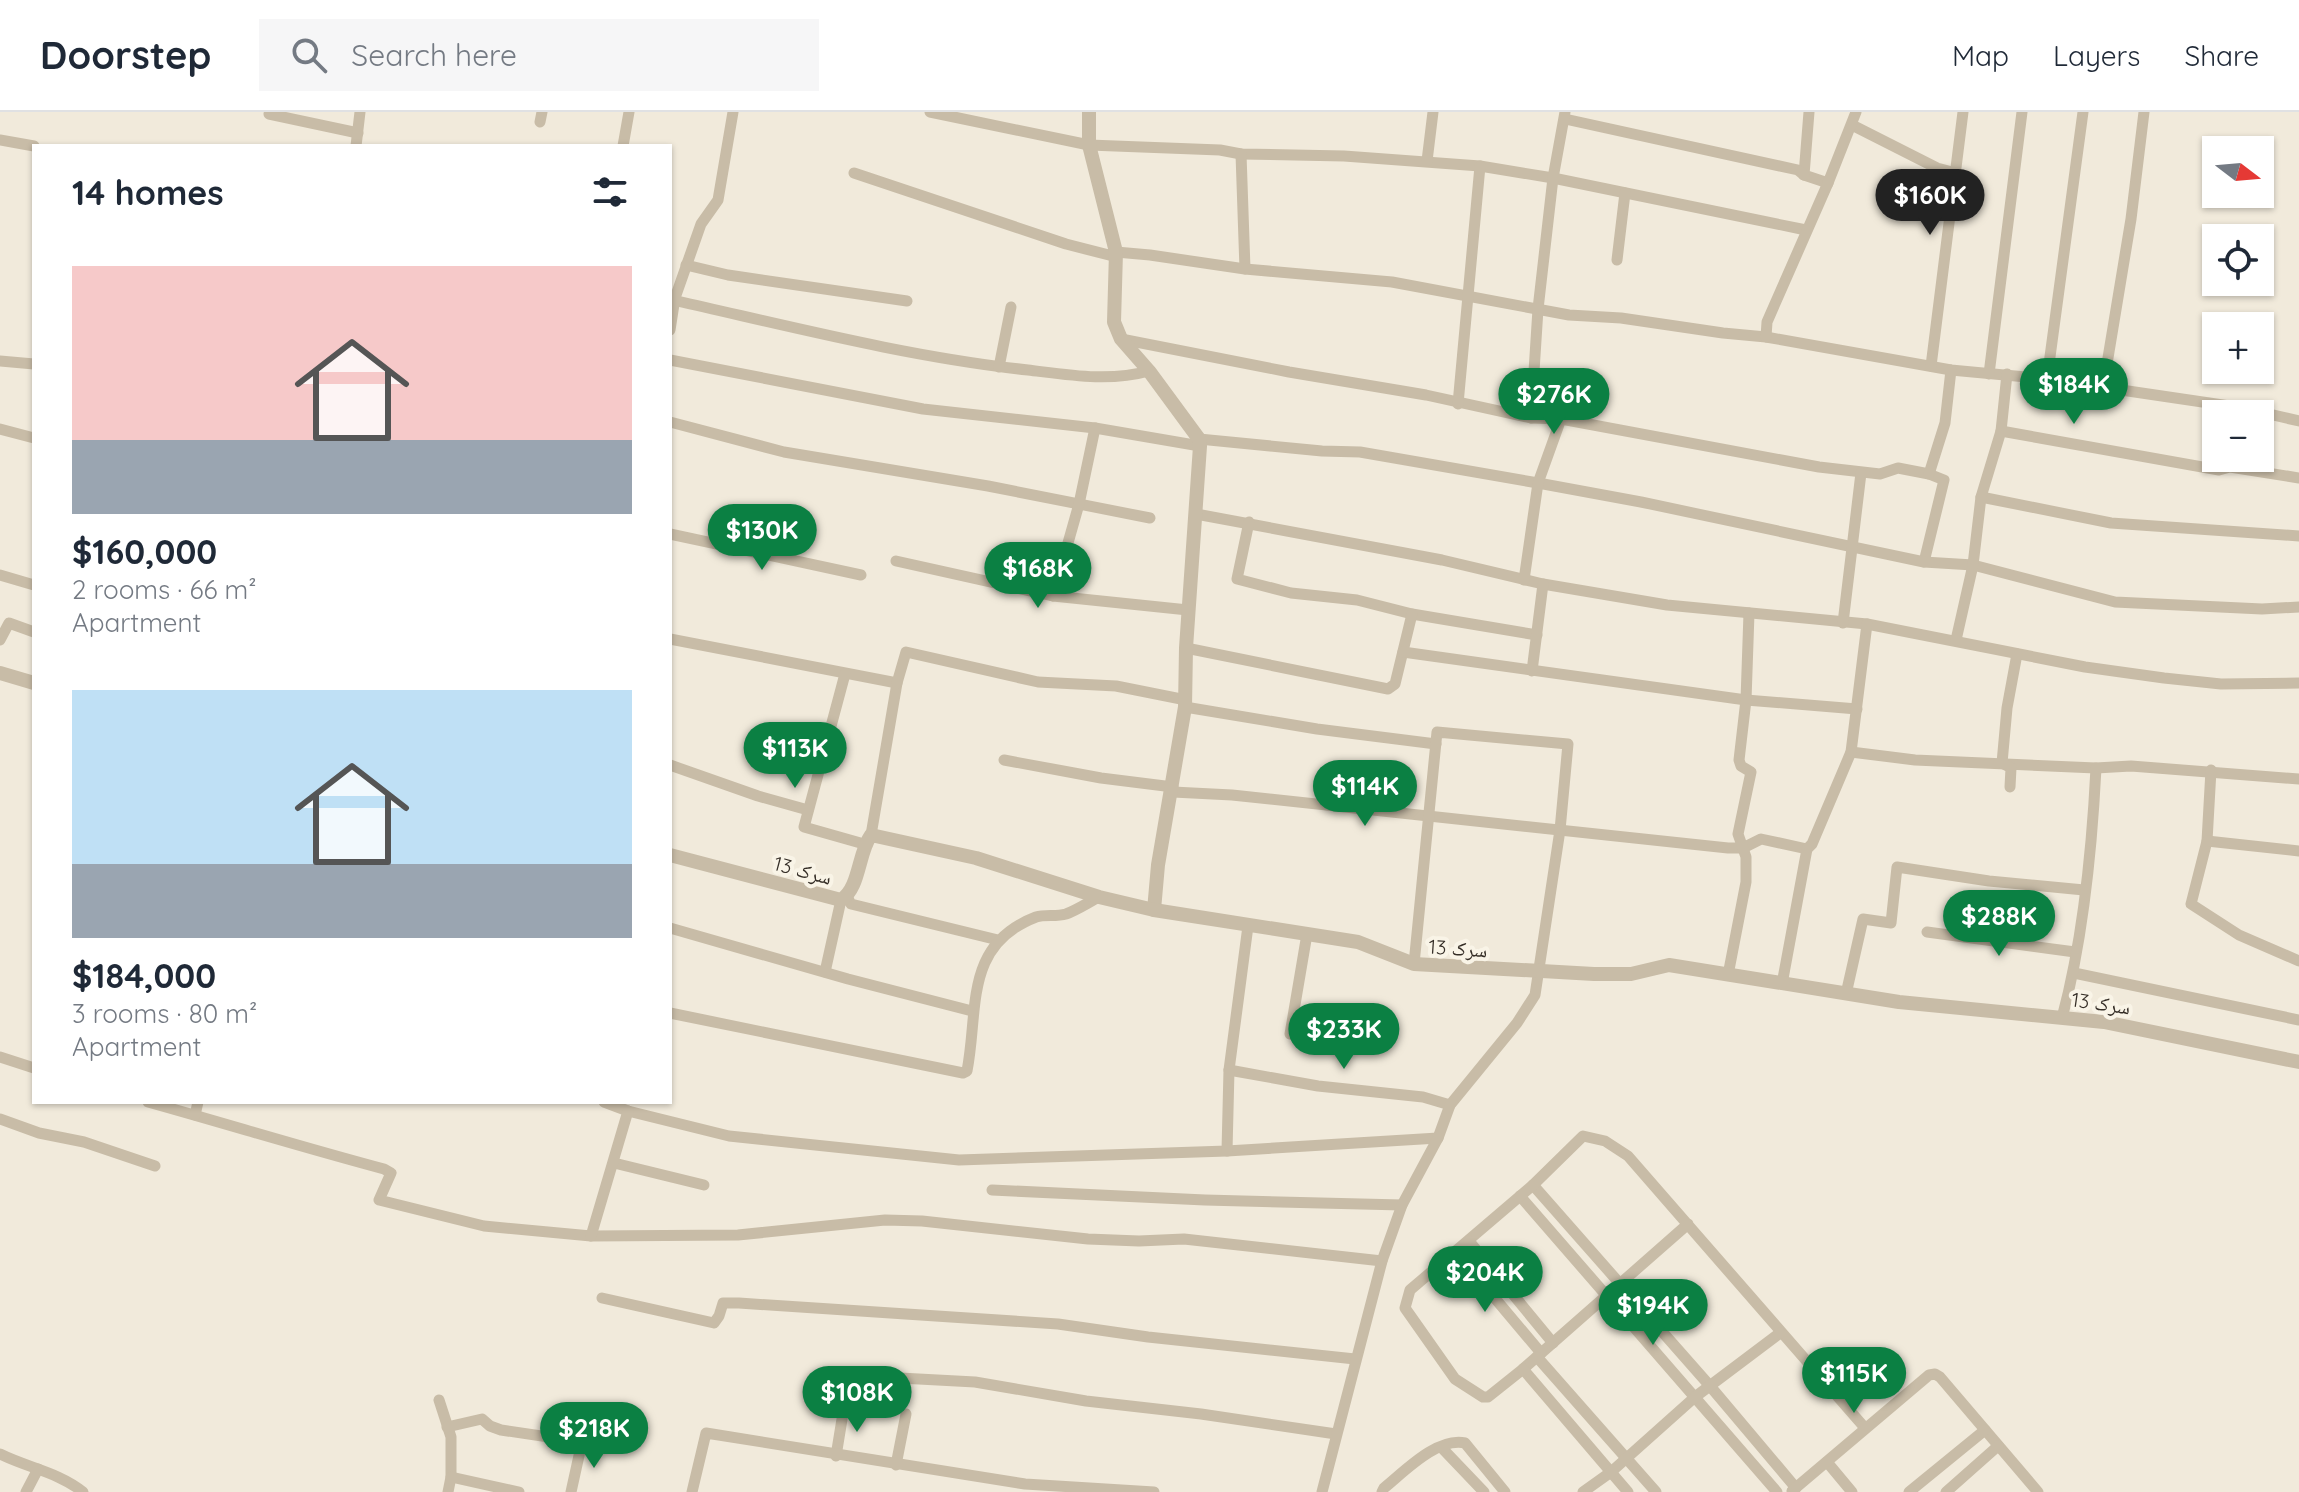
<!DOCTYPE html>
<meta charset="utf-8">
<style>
:root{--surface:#fff;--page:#f6f6f7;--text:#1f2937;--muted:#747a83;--line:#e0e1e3;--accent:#0b8043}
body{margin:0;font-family:Quicksand,"Noto Naskh Arabic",sans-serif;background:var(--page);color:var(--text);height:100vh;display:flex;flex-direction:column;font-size:30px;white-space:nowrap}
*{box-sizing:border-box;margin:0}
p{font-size:26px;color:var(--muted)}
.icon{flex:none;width:44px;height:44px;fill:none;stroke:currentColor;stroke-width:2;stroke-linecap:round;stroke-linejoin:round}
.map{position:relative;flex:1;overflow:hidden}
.drawer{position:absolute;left:32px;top:32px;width:640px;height:960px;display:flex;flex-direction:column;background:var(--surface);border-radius:0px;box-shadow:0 2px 6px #0004}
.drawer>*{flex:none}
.needle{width:52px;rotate:106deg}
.controls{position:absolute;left:2202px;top:24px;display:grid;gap:16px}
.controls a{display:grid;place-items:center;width:72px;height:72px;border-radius:0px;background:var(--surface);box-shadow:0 2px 6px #0004;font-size:40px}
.price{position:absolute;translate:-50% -68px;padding:0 18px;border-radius:28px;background:var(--accent);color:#fff;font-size:26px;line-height:52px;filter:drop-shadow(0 2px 4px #0008)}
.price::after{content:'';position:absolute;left:50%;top:48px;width:24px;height:18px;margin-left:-12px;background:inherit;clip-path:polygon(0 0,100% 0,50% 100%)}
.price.active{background:#222;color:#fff}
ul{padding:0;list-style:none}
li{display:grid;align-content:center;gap:16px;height:424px;padding:0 40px}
li span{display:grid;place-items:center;height:248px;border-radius:0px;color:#555}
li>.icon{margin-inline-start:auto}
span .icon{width:144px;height:144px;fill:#fffc;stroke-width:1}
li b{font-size:34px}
h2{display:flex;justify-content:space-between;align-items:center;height:96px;padding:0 40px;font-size:34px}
header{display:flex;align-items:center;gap:48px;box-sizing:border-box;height:112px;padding:0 40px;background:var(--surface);border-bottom:2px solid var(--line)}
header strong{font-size:38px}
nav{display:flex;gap:44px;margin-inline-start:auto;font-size:28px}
.search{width:560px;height:72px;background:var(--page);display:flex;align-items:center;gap:20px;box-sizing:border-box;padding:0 28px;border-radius:0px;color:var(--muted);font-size:30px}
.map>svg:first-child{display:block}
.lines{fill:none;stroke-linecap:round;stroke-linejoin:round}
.minor{stroke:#c8bca7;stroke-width:11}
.tertiary{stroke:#c8bca7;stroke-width:14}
.labels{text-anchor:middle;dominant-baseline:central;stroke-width:8;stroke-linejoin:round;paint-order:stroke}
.street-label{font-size:20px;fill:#352e27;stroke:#f9f4e7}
</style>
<header>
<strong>Doorstep</strong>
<div class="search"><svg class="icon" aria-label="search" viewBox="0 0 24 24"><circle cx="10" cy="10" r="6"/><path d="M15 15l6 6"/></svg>Search here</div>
<nav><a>Map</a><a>Layers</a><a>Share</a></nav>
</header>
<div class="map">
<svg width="2299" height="1380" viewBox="0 0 2299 1380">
<rect width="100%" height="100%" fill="#f1eadb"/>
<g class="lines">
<g class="minor">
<path d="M 930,0 L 1089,33 L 1220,38 L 1241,42 L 1344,44 L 1480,54 L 1553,66 L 1806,118"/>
<path d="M 1809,0 L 1804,63 L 1828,71"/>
<path d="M 269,2 L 358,21"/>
<path d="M 1565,7 L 1798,58 L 1804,63"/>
<path d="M 540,10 L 542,0"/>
<path d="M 1852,13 L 1937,56 L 1956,61"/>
<path d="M 0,28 L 34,34"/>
<path d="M 356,34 L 360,0"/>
<path d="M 623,34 L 629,0"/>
<path d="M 1241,42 L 1245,157"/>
<path d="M 1427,49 L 1433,0"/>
<path d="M 854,61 L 1066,132 L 1109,143 L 1116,140 L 1150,143 L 1245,157 L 1392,170 L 1569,203 L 1621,206 L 1723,221 L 1766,225 L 1951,258 L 2047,267 L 2243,296 L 2299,309"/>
<path d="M 1617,148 L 1625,81"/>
<path d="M 686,153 L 728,163 L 907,189"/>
<path d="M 677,189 C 793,215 909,245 1028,258 C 1069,263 1109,270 1149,259"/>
<path d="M 670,218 L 675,186 L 701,112 L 718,88 L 733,0"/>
<path d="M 1766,225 L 1767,210 L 1828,71 L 1856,0"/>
<path d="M 1121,227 L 1289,260 L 1426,283 L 1531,306 L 1561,307 L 1819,355 L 1880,362 L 1898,356 L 1929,362 L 1944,368 L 1924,450"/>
<path d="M 670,248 L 923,297 L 1095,316 L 1200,334"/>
<path d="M 0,249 L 34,252"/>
<path d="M 1931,254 L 1963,0"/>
<path d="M 999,255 L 1011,195"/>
<path d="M 1989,262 L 2022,0"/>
<path d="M 2047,267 L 2083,0"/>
<path d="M 2103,276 L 2131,107 L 2144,0"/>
<path d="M 1458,292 L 1480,54"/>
<path d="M 1531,306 L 1538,197 L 1553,66 L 1565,0"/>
<path d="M 670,310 L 784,340 L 988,374 L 1150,406"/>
<path d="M 0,317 L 34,326"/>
<path d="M 2001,319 L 2219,358 L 2230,355 L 2299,366"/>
<path d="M 1199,327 L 1322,339 L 1360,340 L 1538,371 L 1641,390 L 1924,450 L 1973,453 L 2115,490 L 2262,497 L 2299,495"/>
<path d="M 1929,362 L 1945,311 L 1951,258"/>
<path d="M 1981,385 L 2111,411 L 2299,424"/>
<path d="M 1196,402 L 1442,448 L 1543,472 L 1667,493 L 1867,512 L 2085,555 L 2164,566 L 2221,572 L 2299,571"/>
<path d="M 1249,410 L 1237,467 L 1291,481 L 1357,488 L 1412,502 L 1537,523"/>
<path d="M 670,422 L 861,463"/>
<path d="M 896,449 L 1053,484 L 1188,498"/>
<path d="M 0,463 L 34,473"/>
<path d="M 1524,468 L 1538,371 L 1561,307"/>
<path d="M 1053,484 L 1079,392 L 1095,316"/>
<path d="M 1843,511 L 1861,361"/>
<path d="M 670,527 L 897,571 L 871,723"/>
<path d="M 0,528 L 9,511 L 34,520"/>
<path d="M 1956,528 L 1973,453 L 1981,385 L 2001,319 L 2007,262"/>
<path d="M 1186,536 L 1388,577 L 1395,572 L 1412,502"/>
<path d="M 1403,540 L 1746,588 L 1857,597"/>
<path d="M 1532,559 L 1543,472"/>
<path d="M 845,562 L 804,715 L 864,732"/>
<path d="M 897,571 L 906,540 L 1038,570 L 1116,574 L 1186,588"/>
<path d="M 1185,595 L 1317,617 L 1436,632"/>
<path d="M 1851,640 L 1915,648 L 2096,656 L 2131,654 L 2299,667"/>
<path d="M 1004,648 L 1101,666 L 1173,675"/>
<path d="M 670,653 L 758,684 L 808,698"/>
<path d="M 2211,658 L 2207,729 L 2191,792 L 2239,823 L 2299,849"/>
<path d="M 2010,675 L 2011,656 L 2002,651 L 2007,596 L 2017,542"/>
<path d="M 1173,680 L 1232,683 L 1728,736 L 1743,736 L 1761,727 L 1807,737"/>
<path d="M 2207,729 L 2299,739"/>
<path d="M 847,785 L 851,792 L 998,828"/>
<path d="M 670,816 L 848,867 L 972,899"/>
<path d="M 1927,820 L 2075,840"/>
<path d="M 825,860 L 841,788"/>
<path d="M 2074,861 L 2299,908"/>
<path d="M 1728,863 L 1746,770 L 1746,745 L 1738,722 L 1751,660 L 1741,654 L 1739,648 L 1746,588 L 1749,501"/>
<path d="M 1782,872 L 1807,737 L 1812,732 L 1851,640 L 1867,512"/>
<path d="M 1846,882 L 1863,807 L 1891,811 L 1897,755 L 1989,769 L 2084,778"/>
<path d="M 670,901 L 963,961 L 967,959 C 979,898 963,833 1036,805 C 1045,802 1056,805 1066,802 C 1077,798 1089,790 1099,785"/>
<path d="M 2062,906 C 2083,828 2092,736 2096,656"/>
<path d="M 1290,922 L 1307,822"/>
<path d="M 0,945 L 34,956"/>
<path d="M 1229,958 L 1318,974 L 1423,985 L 1450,993"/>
<path d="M 148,990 C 227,1012 305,1036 384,1057 L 391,1061 L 379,1088 L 484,1114 L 591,1124 L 738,1123 L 885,1108 L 922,1109 L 1088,1127 L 1139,1129 L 1184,1127 L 1382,1149"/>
<path d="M 604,990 L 628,999 L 729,1024 L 959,1048 L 1227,1039 L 1438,1026"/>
<path d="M 195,1003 L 198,990"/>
<path d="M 0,1007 L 39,1021 L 84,1030 L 155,1054"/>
<path d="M 1227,1039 L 1229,958 L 1248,814"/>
<path d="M 614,1051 L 704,1073"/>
<path d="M 1533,1073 L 1710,1274 L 1796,1376"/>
<path d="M 992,1078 L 1205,1088 L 1402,1093"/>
<path d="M 1520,1084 L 1777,1380"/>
<path d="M 1688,1112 L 1523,1257 L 1488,1285 L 1483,1285 L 1455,1267 L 1405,1196 L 1410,1178 L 1533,1073 L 1583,1024 L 1605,1029 L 1628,1044 L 1865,1316"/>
<path d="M 591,1124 L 628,999"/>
<path d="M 1469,1129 L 1553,1231"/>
<path d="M 1456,1140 L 1541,1241"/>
<path d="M 602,1186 L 714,1211 L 719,1204 L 723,1191 L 739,1191 L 1058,1212 L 1148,1225 L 1355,1247"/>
<path d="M 1537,1245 L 1656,1380"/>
<path d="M 1523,1257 L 1628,1380"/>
<path d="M 900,1266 L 975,1270 L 1086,1289 L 1201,1302 L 1336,1322"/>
<path d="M 439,1288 L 451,1325 L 451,1365"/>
<path d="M 447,1315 L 482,1307 L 490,1314 L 501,1318 L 582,1330 L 571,1380"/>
<path d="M 1441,1335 L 1484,1380"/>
<path d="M 0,1342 C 28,1356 58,1360 83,1380"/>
<path d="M 836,1344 L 844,1295"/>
<path d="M 1827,1350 L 1852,1380"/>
<path d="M 896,1353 L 906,1302"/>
<path d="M 1792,1379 L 1929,1263 L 1935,1262 L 1940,1265 L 2038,1380"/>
<path d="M 26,1380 L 38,1357"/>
<path d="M 448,1380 L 451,1365 L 519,1380"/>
<path d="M 692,1380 L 706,1321 L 1025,1372 L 1154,1380"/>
<path d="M 1322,1380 L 1382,1149 L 1402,1093 L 1438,1026 L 1450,993 L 1517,911 L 1535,883 L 1560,718 L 1568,632 L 1437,620 L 1414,852"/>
<path d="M 1382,1380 L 1384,1376 C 1404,1360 1437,1325 1465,1331 L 1505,1380"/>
<path d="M 1583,1380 L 1611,1360 L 1695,1285 L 1780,1221"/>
<path d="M 1909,1380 L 1985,1318"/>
<path d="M 1946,1380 L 1998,1334"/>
</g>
<g class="tertiary">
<path d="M 1089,0 L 1089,33 L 1116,140 L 1114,210 L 1121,227 L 1149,259 L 1199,327 L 1200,334 L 1186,536 L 1185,595 L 1158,753 L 1154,798"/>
<path d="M 0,561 L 34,571"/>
<path d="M 670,743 L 841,788 C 860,776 858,741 871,723 L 976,746 L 1099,785 L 1154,798 L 1358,830 L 1414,852 L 1594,862 L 1631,862 L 1669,853 L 1899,890 L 2104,910 L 2299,950"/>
</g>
</g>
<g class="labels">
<g class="street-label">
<text transform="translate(803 758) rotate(15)">سرک 13</text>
<text transform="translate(1458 836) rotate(4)">سرک 13</text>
<text transform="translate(2101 891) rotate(8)">سرک 13</text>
</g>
</g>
</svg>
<div class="controls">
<a><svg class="needle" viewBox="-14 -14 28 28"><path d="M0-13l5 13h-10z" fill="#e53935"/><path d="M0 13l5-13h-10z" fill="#747a83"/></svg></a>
<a><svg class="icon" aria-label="locate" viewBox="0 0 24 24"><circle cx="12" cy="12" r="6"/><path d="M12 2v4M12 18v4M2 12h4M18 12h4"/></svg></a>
<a>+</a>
<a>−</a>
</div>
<b class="price active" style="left:1930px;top:125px">$160K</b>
<b class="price" style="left:2074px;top:314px">$184K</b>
<b class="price" style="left:1554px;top:324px">$276K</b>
<b class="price" style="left:762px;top:460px">$130K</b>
<b class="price" style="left:1038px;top:498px">$168K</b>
<b class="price" style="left:795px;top:678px">$113K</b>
<b class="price" style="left:1365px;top:716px">$114K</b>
<b class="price" style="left:1999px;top:846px">$288K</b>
<b class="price" style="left:1344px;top:959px">$233K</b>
<b class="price" style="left:1485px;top:1202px">$204K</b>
<b class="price" style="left:1653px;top:1235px">$194K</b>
<b class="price" style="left:1854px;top:1303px">$115K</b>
<b class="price" style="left:857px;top:1322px">$108K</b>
<b class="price" style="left:594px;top:1358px">$218K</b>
<section class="drawer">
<h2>14 homes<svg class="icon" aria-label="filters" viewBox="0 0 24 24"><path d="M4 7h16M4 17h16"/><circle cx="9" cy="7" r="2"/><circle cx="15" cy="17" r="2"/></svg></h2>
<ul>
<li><span style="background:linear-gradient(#f6c9c9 70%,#9aa5b1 0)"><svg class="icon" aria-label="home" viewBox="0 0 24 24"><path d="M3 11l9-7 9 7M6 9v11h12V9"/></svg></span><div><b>$160,000</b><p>2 rooms · 66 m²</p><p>Apartment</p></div></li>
<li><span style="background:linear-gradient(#bfe0f5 70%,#9aa5b1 0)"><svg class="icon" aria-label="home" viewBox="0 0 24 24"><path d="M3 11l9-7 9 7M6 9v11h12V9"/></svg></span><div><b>$184,000</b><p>3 rooms · 80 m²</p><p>Apartment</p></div></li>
</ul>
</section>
</div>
